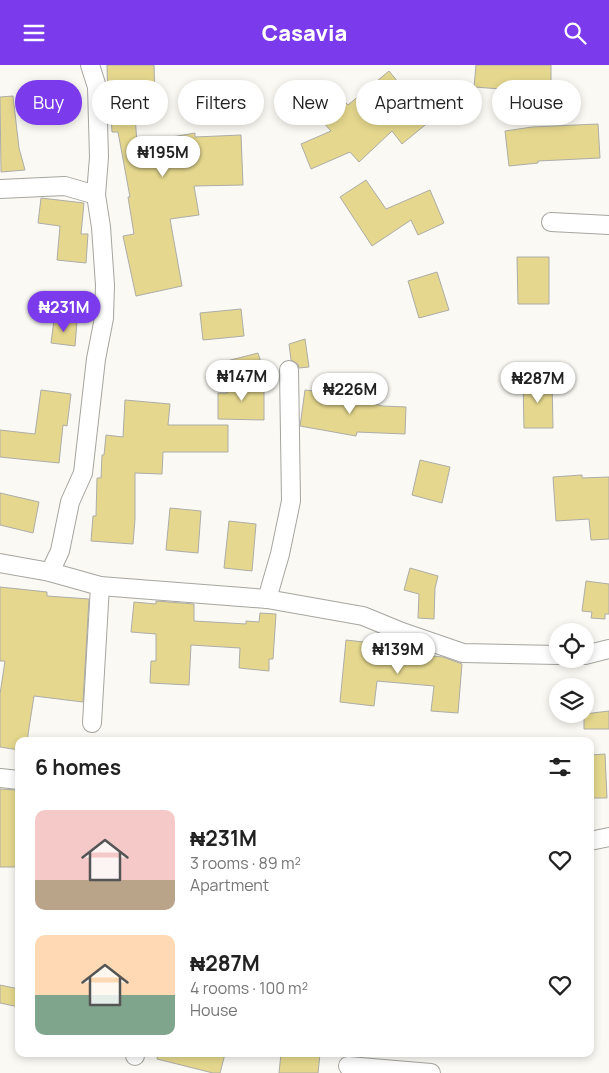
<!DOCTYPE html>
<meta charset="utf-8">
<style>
:root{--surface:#fff;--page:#f2f2f2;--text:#222;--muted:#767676;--accent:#7c3aed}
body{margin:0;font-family:Manrope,sans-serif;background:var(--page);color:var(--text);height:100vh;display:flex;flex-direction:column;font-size:19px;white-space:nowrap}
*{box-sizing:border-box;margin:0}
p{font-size:16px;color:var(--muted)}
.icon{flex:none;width:28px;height:28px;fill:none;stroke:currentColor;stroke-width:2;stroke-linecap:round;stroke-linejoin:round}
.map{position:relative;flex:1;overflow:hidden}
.sheet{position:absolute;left:15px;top:672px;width:579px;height:320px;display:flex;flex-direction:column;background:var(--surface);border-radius:10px;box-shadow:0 2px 8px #0003}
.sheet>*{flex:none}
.top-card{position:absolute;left:15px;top:15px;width:580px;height:45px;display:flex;gap:10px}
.controls{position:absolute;left:549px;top:558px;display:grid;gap:10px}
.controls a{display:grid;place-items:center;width:45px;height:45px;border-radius:50%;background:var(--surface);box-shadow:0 2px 8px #0003;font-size:25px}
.price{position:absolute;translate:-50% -42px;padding:0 11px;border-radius:18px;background:#fff;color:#222;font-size:16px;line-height:32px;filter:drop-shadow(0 1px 2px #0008)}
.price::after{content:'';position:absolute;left:50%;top:30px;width:15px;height:11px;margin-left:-8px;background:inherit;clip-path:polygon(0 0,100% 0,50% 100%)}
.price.on{background:var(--accent);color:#fff}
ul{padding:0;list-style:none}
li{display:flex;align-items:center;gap:15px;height:125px;padding:0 20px}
li span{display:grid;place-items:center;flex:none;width:140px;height:100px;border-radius:10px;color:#555}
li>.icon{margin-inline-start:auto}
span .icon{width:60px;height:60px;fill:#fffc;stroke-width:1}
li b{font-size:21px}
h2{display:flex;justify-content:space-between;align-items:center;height:60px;padding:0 20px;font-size:21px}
.pill{padding:0 18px;border-radius:22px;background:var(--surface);box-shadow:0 2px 8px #0003;font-size:18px;line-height:45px}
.pill.on{background:var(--accent);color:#fff}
header{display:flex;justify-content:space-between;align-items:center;height:65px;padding:0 20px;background:var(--accent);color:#fff;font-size:22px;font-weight:800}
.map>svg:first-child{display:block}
.building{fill:#e5d88e;stroke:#adaca7}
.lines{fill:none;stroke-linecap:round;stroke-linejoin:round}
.minor-casing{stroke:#a6a59f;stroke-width:20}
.minor{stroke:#fff;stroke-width:18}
</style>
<header><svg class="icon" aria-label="menu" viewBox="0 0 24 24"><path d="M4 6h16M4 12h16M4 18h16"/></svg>Casavia<svg class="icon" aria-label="search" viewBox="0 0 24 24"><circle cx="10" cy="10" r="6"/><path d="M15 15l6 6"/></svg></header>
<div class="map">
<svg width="609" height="1008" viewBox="0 0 609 1008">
<rect width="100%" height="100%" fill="#faf9f3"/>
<g class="building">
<path d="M 107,0 L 154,0 L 155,37 L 134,37 L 137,78 L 195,68 L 195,72 L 241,70 L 243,120 L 194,121 L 199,150 L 170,154 L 182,221 L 136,231 L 123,171 L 134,169 L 128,132 L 130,132 L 118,67 L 112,67 L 110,37 L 108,37 Z"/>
<path d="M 476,0 L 551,0 L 551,21 L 501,21 L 501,24 L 474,22 Z"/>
<path d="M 389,6 L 430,56 L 402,79 L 392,66 L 359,97 L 350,87 L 311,104 L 301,79 L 331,66 L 311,44 L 333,24 L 348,40 Z"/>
<path d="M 13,31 L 19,83 L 25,105 L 1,107 L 0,32 Z"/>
<path d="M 598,59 L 600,93 L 538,96 L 538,98 L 509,101 L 505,66 L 532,62 Z"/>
<path d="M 366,115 L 386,144 L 430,125 L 444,158 L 418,170 L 411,155 L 372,181 L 340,132 Z"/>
<path d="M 41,133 L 84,138 L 81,169 L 88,169 L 86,198 L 57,195 L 60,161 L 38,158 Z"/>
<path d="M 517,192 L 549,192 L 549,239 L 518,239 Z"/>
<path d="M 437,207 L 449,245 L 419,253 L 408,216 Z"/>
<path d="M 241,244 L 244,271 L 203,275 L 200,248 Z"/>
<path d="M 54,255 L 77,257 L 75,281 L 51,278 Z"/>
<path d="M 305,274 L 309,302 L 299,303 L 298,299 L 291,295 L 289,279 Z"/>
<path d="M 258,288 L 264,308 L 223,314 L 219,298 Z"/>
<path d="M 523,315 L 552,315 L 553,363 L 524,363 Z"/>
<path d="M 224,317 L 264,321 L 264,355 L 218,354 L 218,328 L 227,328 Z"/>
<path d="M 41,325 L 71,329 L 67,361 L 63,360 L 59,398 L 0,392 L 0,365 L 35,369 Z"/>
<path d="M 305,325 L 356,331 L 356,334 L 382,341 L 406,342 L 405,369 L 357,367 L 356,371 L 300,361 Z"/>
<path d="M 125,335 L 170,339 L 168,360 L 228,360 L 228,387 L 163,387 L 162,409 L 135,408 L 135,454 L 133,479 L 91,476 L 93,451 L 96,451 L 97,413 L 101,413 L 102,390 L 104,390 L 106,370 L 123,372 Z"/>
<path d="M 420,395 L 450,402 L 442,438 L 412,430 Z"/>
<path d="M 582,410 L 582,413 L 609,412 L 609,474 L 591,475 L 589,454 L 556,456 L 553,412 Z"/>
<path d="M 0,428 L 39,437 L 33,468 L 0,460 Z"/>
<path d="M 170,443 L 201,446 L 198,488 L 166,485 Z"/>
<path d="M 229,456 L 256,459 L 252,506 L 224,503 Z"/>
<path d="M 410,503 L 438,511 L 435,523 L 434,554 L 418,553 L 419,529 L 404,525 Z"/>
<path d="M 586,516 L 609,519 L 609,549 L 605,549 L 605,554 L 591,553 L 592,547 L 582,546 Z"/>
<path d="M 0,522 L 47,527 L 47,531 L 89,534 L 83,637 L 34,631 L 27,676 L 19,676 L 19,685 L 0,682 L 0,629 L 5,596 L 0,596 Z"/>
<path d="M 156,536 L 194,539 L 194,556 L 246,559 L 246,556 L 259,557 L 260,548 L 276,549 L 273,594 L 269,594 L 269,606 L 239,603 L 240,583 L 191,580 L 189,620 L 150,618 L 151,596 L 156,596 L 156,569 L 131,567 L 134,537 L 156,539 Z"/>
<path d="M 346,575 L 381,579 L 380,586 L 443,592 L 462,599 L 458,648 L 431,646 L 434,621 L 377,616 L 374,641 L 340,637 Z"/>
<path d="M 609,646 L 609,664 L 584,664 L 584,649 Z"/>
<path d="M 605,689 L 607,733 L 590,733 L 590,690 Z"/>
<path d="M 0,724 L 16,725 L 17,802 L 0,802 Z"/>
<path d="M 0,920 L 19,924 L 19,942 L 0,938 Z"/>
<path d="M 158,989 L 225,989 L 220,1008 L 213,1008 L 157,994 Z"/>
<path d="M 281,989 L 320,989 L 318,1008 L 279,1008 Z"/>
</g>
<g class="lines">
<defs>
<g id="minor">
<path d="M 0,124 L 65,121 L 96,130"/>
<path d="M 551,157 L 609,160"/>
<path d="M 0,498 L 50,507 L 100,521 L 267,534 L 363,551 L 402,567 L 463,588 L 558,590"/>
<path d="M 50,507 L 60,486 L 70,437 L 83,408 L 96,294 L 104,253 L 105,220 L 101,162 L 96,130 L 99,92 L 97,22 L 90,0"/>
<path d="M 267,534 L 280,489 L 291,436 L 289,305"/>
<path d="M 585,590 L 609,584"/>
<path d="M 92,658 L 100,521"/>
<path d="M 0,713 L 19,715"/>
<path d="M 590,776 L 609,772"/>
<path d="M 135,989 L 135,991"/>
<path d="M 348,1001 L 431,1008"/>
</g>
</defs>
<use href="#minor" class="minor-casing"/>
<use href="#minor" class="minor"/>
</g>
</svg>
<div class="controls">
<a><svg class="icon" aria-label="locate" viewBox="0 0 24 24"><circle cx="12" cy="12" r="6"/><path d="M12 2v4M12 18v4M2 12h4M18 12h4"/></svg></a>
<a><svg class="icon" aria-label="layers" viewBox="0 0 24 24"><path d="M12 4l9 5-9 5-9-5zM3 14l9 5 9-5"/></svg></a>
</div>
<b class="price" style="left:163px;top:113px">₦195M</b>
<b class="price on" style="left:64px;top:268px">₦231M</b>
<b class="price" style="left:242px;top:337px">₦147M</b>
<b class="price" style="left:538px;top:339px">₦287M</b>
<b class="price" style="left:350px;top:350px">₦226M</b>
<b class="price" style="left:398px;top:610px">₦139M</b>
<div class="top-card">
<a class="pill on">Buy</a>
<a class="pill">Rent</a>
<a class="pill">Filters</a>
<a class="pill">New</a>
<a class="pill">Apartment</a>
<a class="pill">House</a>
</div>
<section class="sheet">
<h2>6 homes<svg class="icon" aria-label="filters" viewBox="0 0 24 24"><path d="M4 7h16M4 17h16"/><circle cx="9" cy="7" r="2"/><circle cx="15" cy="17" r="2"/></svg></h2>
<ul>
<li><span style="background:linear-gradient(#f6c9c9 70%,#b9a48a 0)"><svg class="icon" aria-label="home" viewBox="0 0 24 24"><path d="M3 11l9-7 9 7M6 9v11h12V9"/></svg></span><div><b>₦231M</b><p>3 rooms · 89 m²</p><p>Apartment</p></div><svg class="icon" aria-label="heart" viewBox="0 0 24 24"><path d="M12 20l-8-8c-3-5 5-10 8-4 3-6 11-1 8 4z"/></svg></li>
<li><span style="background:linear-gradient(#ffd9b3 60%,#7fa58c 0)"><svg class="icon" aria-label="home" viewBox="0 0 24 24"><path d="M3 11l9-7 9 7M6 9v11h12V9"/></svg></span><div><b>₦287M</b><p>4 rooms · 100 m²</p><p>House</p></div><svg class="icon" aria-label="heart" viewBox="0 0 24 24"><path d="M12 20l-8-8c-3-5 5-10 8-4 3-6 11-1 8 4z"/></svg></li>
</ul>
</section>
</div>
